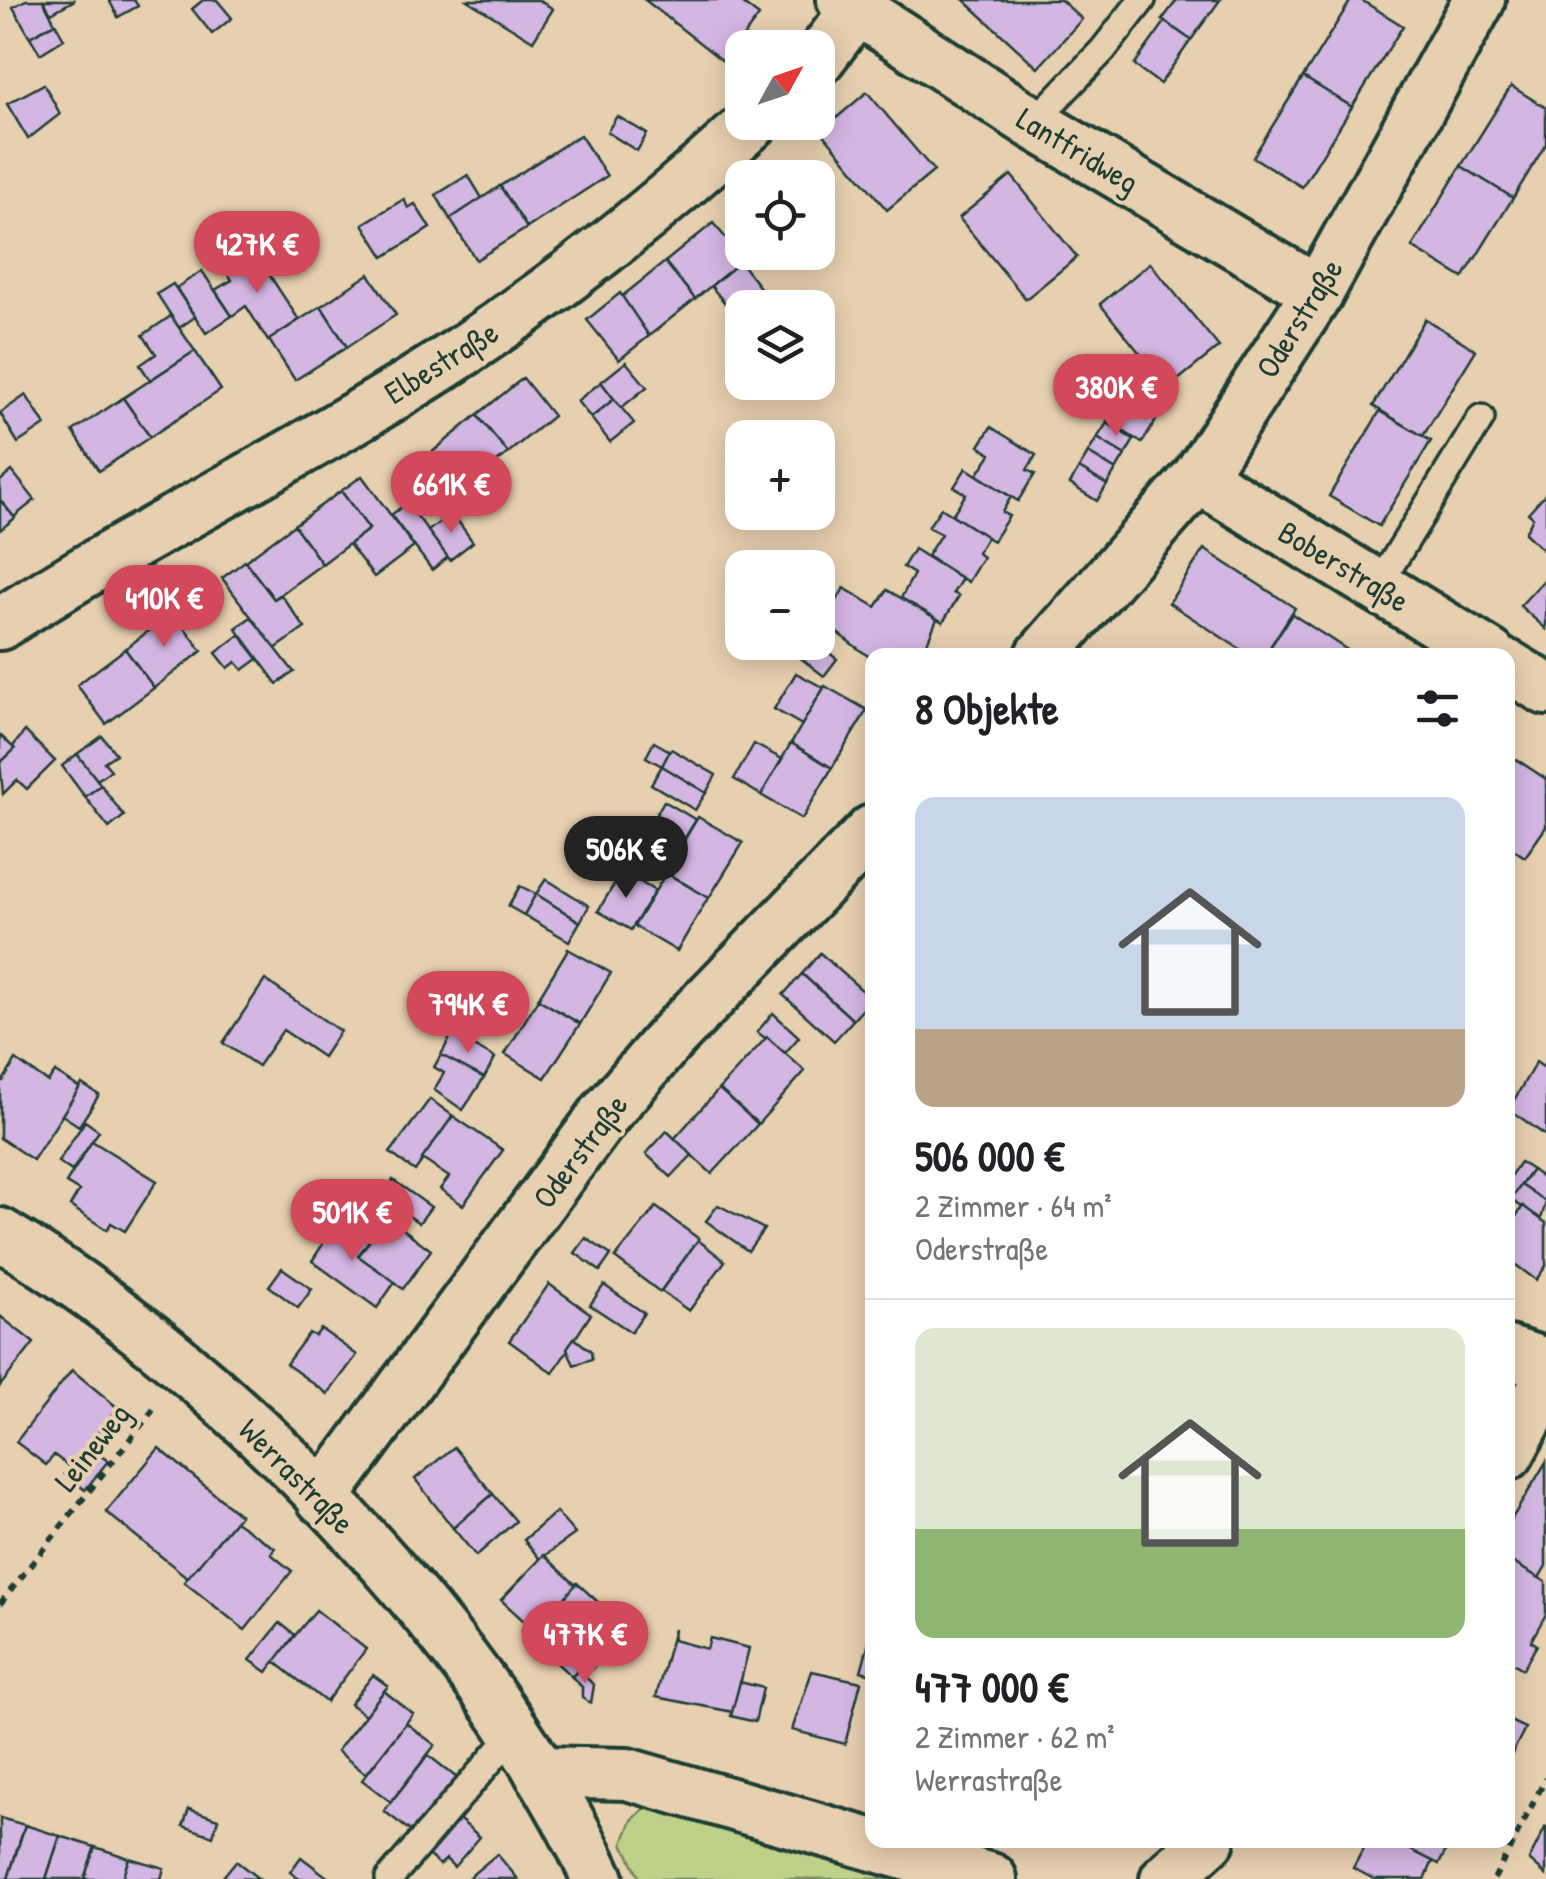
<!DOCTYPE html>
<html lang="de">
<meta charset="utf-8">
<style>
:root{--surface:#fff;--page:#f6f6f6;--text:#202124;--muted:#757577;--line:#e0e0e0;--accent:#d1495b}
body{margin:0;font-family:"Patrick Hand",sans-serif;background:var(--page);color:var(--text);height:100vh;display:flex;flex-direction:column;font-size:38px;white-space:nowrap}
*{box-sizing:border-box;margin:0}
p{font-size:32px;color:var(--muted)}
.icon{flex:none;width:55px;height:55px;fill:none;stroke:currentColor;stroke-width:2;stroke-linecap:round;stroke-linejoin:round}
.map{position:relative;flex:1;overflow:hidden}
.side{position:absolute;left:865px;top:648px;width:650px;height:1200px;display:flex;flex-direction:column;background:var(--surface);border-radius:20px;box-shadow:0 5px 25px #0003}
.side>*{flex:none}
.needle{width:65px;rotate:50deg}
.controls{position:absolute;left:725px;top:30px;display:grid;gap:20px}
.controls a{display:grid;place-items:center;width:110px;height:110px;border-radius:20px;background:var(--surface);box-shadow:0 5px 25px #0003;font-size:50px}
.price{position:absolute;translate:-50% -85px;padding:0 22px;border-radius:35px;background:var(--accent);color:#fff;font-size:32px;line-height:65px;filter:drop-shadow(0 2px 5px #0008)}
.price::after{content:'';position:absolute;left:50%;top:60px;width:30px;height:22px;margin-left:-15px;background:inherit;clip-path:polygon(0 0,100% 0,50% 100%)}
.price.selected{background:#222;color:#fff}
ul{padding:0;list-style:none}
li{display:grid;align-content:center;gap:20px;height:530px;padding:0 50px}
li+li{border-top:2px solid var(--line)}
li span{display:grid;place-items:center;height:310px;border-radius:20px;color:#555}
li>.icon{margin-inline-start:auto}
span .icon{width:180px;height:180px;fill:#fffc;stroke-width:1}
li b{font-size:42px}
h2{display:flex;justify-content:space-between;align-items:center;height:120px;padding:0 50px;font-size:42px}
.map>svg:first-child{display:block}
.green{fill:#bdd288;stroke:#6e885e;stroke-width:2.5}
.building{fill:#d4b6e3;stroke:#1f3d34;stroke-width:2.5}
.lines{fill:none;stroke-linecap:round;stroke-linejoin:round}
.service-casing{stroke:#1f3d34;stroke-width:32}
.minor-casing{stroke:#1f3d34;stroke-width:58}
.path{stroke:#1f3d34;stroke-width:6;stroke-dasharray:8 8;stroke-linecap:butt}
.service{stroke:#e7d0b0;stroke-width:25}
.minor{stroke:#e7d0b0;stroke-width:50}
.labels{text-anchor:middle;dominant-baseline:central;stroke-width:8;stroke-linejoin:round;paint-order:stroke}
.street-label{font-size:32px;fill:#1f3d34;stroke:#e7d0b0}
</style>
<div class="map">
<svg width="1546" height="1879" viewBox="0 0 1546 1879">
<rect width="100%" height="100%" fill="#e7d0b0"/>
<filter id="ink" filterUnits="userSpaceOnUse"><feTurbulence type="fractalNoise" baseFrequency=".01" numOctaves="2"/><feDisplacementMap in="SourceGraphic" scale="20" xChannelSelector="R" yChannelSelector="G"/><feConvolveMatrix kernelMatrix="1 2 1 2 8 2 1 2 1" color-interpolation-filters="sRGB"/></filter>
<g filter="url(#ink)">
<path class="green" d="M 656,1798 L 923,1879 L 640,1879 L 623,1843 L 632,1820 Z"/>
<g class="building">
<path d="M 26,0 L 43,0 L 55,23 L 30,37 L 13,7 Z"/>
<path d="M 43,0 L 75,0 L 51,13 Z"/>
<path d="M 109,0 L 134,0 L 138,6 L 118,17 Z"/>
<path d="M 203,0 L 217,0 L 232,18 L 212,34 L 192,9 Z"/>
<path d="M 467,0 L 539,0 L 553,9 L 533,41 Z"/>
<path d="M 645,0 L 738,0 L 759,16 L 724,62 Z"/>
<path d="M 964,0 L 1061,0 L 1082,19 L 1038,68 Z"/>
<path d="M 1177,0 L 1220,0 L 1191,40 L 1162,20 Z"/>
<path d="M 1351,0 L 1361,0 L 1403,26 L 1352,107 L 1303,77 Z"/>
<path d="M 1165,22 L 1191,40 L 1160,84 L 1134,65 Z"/>
<path d="M 55,23 L 64,39 L 40,54 L 30,37 Z"/>
<path d="M 1303,77 L 1352,107 L 1302,187 L 1253,157 Z"/>
<path d="M 44,84 L 60,114 L 28,139 L 7,104 Z"/>
<path d="M 1511,86 L 1546,108 L 1546,144 L 1513,198 L 1461,166 Z"/>
<path d="M 867,92 L 934,171 L 887,210 L 821,131 Z"/>
<path d="M 617,116 L 647,134 L 637,151 L 607,132 Z"/>
<path d="M 580,135 L 607,176 L 527,228 L 500,186 Z"/>
<path d="M 1461,166 L 1513,198 L 1463,278 L 1412,247 Z"/>
<path d="M 468,175 L 482,198 L 450,219 L 436,195 Z"/>
<path d="M 1011,175 L 1077,257 L 1026,299 L 959,218 Z"/>
<path d="M 500,186 L 527,228 L 476,260 L 450,219 Z"/>
<path d="M 404,199 L 408,208 L 415,204 L 430,228 L 384,257 L 363,224 Z"/>
<path d="M 742,199 L 742,225 L 730,218 Z"/>
<path d="M 713,223 L 744,259 L 695,299 L 665,262 Z"/>
<path d="M 253,250 L 299,320 L 268,341 L 246,306 L 232,316 L 215,290 L 232,280 L 224,268 Z"/>
<path d="M 665,262 L 695,299 L 649,336 L 620,298 Z"/>
<path d="M 740,262 L 765,294 L 742,308 L 736,317 L 711,286 Z"/>
<path d="M 1150,263 L 1219,347 L 1168,388 L 1100,304 Z"/>
<path d="M 202,271 L 232,316 L 206,333 L 176,288 Z"/>
<path d="M 369,274 L 396,315 L 347,347 L 321,306 Z"/>
<path d="M 173,284 L 195,317 L 179,328 L 157,294 Z"/>
<path d="M 620,293 L 649,336 L 619,360 L 587,320 Z"/>
<path d="M 321,306 L 347,347 L 295,380 L 269,340 Z"/>
<path d="M 171,316 L 195,351 L 150,380 L 140,365 L 156,354 L 143,335 Z"/>
<path d="M 1425,319 L 1476,350 L 1423,436 L 1373,406 Z"/>
<path d="M 195,351 L 221,390 L 150,437 L 123,398 Z"/>
<path d="M 626,362 L 647,387 L 621,408 L 601,382 Z"/>
<path d="M 523,378 L 553,416 L 508,453 L 477,415 Z"/>
<path d="M 601,382 L 614,399 L 591,418 L 577,401 Z"/>
<path d="M 1127,389 L 1162,411 L 1142,443 L 1107,421 Z"/>
<path d="M 26,395 L 45,425 L 18,443 L 0,413 Z"/>
<path d="M 123,398 L 150,437 L 99,471 L 73,431 Z"/>
<path d="M 614,399 L 634,423 L 610,442 L 591,418 Z"/>
<path d="M 1380,411 L 1431,441 L 1379,526 L 1329,496 Z"/>
<path d="M 477,415 L 508,453 L 461,492 L 430,454 Z"/>
<path d="M 1107,423 L 1134,440 L 1125,455 L 1097,438 Z"/>
<path d="M 991,427 L 1036,455 L 1027,470 L 1035,474 L 1018,501 L 977,475 L 991,454 L 979,446 Z"/>
<path d="M 1097,438 L 1125,455 L 1116,470 L 1088,453 Z"/>
<path d="M 1088,453 L 1116,470 L 1107,485 L 1079,468 Z"/>
<path d="M 966,468 L 1011,497 L 1002,512 L 1009,516 L 993,541 L 952,515 L 966,494 L 954,487 Z"/>
<path d="M 1079,468 L 1107,485 L 1097,501 L 1070,484 Z"/>
<path d="M 12,471 L 35,500 L 14,517 L 0,500 L 0,481 Z"/>
<path d="M 362,476 L 414,547 L 374,577 L 349,544 L 369,529 L 341,491 Z"/>
<path d="M 341,491 L 369,529 L 322,564 L 294,525 Z"/>
<path d="M 1546,493 L 1546,553 L 1525,533 L 1533,517 L 1528,513 Z"/>
<path d="M 0,500 L 15,518 L 0,530 Z"/>
<path d="M 407,503 L 448,557 L 432,570 L 391,515 Z"/>
<path d="M 941,508 L 987,537 L 977,553 L 983,557 L 968,582 L 927,556 L 941,534 L 928,527 Z"/>
<path d="M 452,513 L 473,542 L 450,560 L 428,531 Z"/>
<path d="M 294,525 L 322,564 L 274,599 L 245,561 Z"/>
<path d="M 914,549 L 962,579 L 953,593 L 959,596 L 943,622 L 901,598 L 914,574 L 903,567 Z"/>
<path d="M 1204,549 L 1295,608 L 1265,655 L 1249,655 L 1169,603 Z"/>
<path d="M 245,561 L 274,599 L 281,595 L 305,628 L 275,649 L 222,578 Z"/>
<path d="M 1544,580 L 1546,582 L 1546,629 L 1520,606 Z"/>
<path d="M 844,588 L 876,607 L 887,590 L 937,619 L 922,655 L 872,655 L 872,659 L 824,623 Z"/>
<path d="M 173,612 L 202,651 L 154,688 L 125,649 Z"/>
<path d="M 1292,614 L 1355,655 L 1265,655 Z"/>
<path d="M 251,617 L 294,672 L 277,684 L 236,628 Z"/>
<path d="M 240,635 L 258,659 L 243,670 L 236,662 L 228,668 L 216,653 Z"/>
<path d="M 815,642 L 837,659 L 824,676 L 781,643 Z"/>
<path d="M 125,649 L 154,688 L 106,724 L 77,685 Z"/>
<path d="M 796,673 L 824,688 L 802,725 L 774,709 Z"/>
<path d="M 825,686 L 867,710 L 832,768 L 791,743 Z"/>
<path d="M 25,731 L 55,761 L 27,789 L 17,780 L 3,794 L 0,763 Z"/>
<path d="M 0,735 L 15,749 L 0,763 Z"/>
<path d="M 102,736 L 116,754 L 104,762 L 111,770 L 97,780 L 77,754 Z"/>
<path d="M 654,742 L 670,751 L 662,766 L 646,757 Z"/>
<path d="M 791,743 L 832,768 L 802,819 L 761,795 Z"/>
<path d="M 754,744 L 782,759 L 761,795 L 734,779 Z"/>
<path d="M 671,749 L 716,775 L 706,793 L 662,766 Z"/>
<path d="M 77,754 L 101,785 L 85,797 L 62,766 Z"/>
<path d="M 1508,754 L 1546,779 L 1546,827 L 1525,857 L 1508,846 Z"/>
<path d="M 662,766 L 706,793 L 695,810 L 651,784 Z"/>
<path d="M 101,785 L 124,816 L 109,828 L 85,797 Z"/>
<path d="M 664,801 L 696,820 L 675,854 L 644,835 Z"/>
<path d="M 698,817 L 743,843 L 709,898 L 665,872 Z"/>
<path d="M 622,871 L 655,891 L 631,930 L 598,911 Z"/>
<path d="M 666,873 L 708,898 L 677,951 L 634,926 Z"/>
<path d="M 546,879 L 589,906 L 580,922 L 536,894 Z"/>
<path d="M 520,886 L 536,894 L 524,915 L 508,906 Z"/>
<path d="M 536,894 L 580,922 L 569,941 L 524,915 Z"/>
<path d="M 568,949 L 611,973 L 580,1024 L 538,999 Z"/>
<path d="M 820,953 L 872,999 L 853,1020 L 802,974 Z"/>
<path d="M 802,974 L 853,1020 L 834,1041 L 783,995 Z"/>
<path d="M 265,980 L 340,1031 L 323,1057 L 283,1030 L 258,1066 L 223,1043 Z"/>
<path d="M 538,999 L 580,1024 L 545,1078 L 505,1054 Z"/>
<path d="M 773,1013 L 799,1037 L 785,1053 L 757,1032 Z"/>
<path d="M 452,1034 L 495,1058 L 484,1078 L 441,1055 Z"/>
<path d="M 767,1037 L 805,1071 L 758,1124 L 719,1089 Z"/>
<path d="M 441,1055 L 484,1078 L 463,1110 L 434,1090 L 444,1073 L 434,1067 Z"/>
<path d="M 16,1060 L 48,1082 L 55,1072 L 80,1088 L 33,1160 L 0,1138 L 0,1080 L 3,1081 Z"/>
<path d="M 1536,1062 L 1546,1069 L 1546,1136 L 1509,1109 Z"/>
<path d="M 82,1084 L 99,1095 L 79,1126 L 62,1115 Z"/>
<path d="M 719,1089 L 758,1124 L 712,1174 L 674,1139 Z"/>
<path d="M 430,1099 L 453,1116 L 415,1171 L 390,1153 Z"/>
<path d="M 453,1116 L 503,1150 L 463,1205 L 440,1189 L 449,1177 L 422,1159 Z"/>
<path d="M 85,1121 L 99,1131 L 72,1171 L 58,1162 Z"/>
<path d="M 667,1131 L 692,1155 L 671,1177 L 646,1154 Z"/>
<path d="M 92,1141 L 157,1181 L 125,1231 L 111,1223 L 107,1230 L 70,1206 L 79,1191 L 66,1183 Z"/>
<path d="M 1520,1162 L 1532,1170 L 1511,1200 L 1508,1179 Z"/>
<path d="M 1532,1170 L 1546,1180 L 1546,1202 L 1521,1185 Z"/>
<path d="M 393,1180 L 431,1207 L 419,1223 L 381,1197 Z"/>
<path d="M 1521,1185 L 1546,1202 L 1541,1219 L 1511,1200 Z"/>
<path d="M 718,1205 L 764,1229 L 748,1251 L 706,1221 Z"/>
<path d="M 1523,1206 L 1546,1223 L 1546,1266 L 1536,1280 L 1508,1259 L 1508,1228 Z"/>
<path d="M 656,1207 L 699,1239 L 660,1292 L 615,1258 Z"/>
<path d="M 387,1217 L 431,1250 L 403,1289 L 358,1256 Z"/>
<path d="M 340,1221 L 369,1241 L 358,1256 L 395,1282 L 377,1308 L 312,1261 L 323,1244 L 320,1241 Z"/>
<path d="M 586,1238 L 611,1255 L 600,1271 L 575,1253 Z"/>
<path d="M 698,1240 L 725,1261 L 689,1311 L 661,1291 Z"/>
<path d="M 282,1268 L 312,1289 L 298,1308 L 269,1286 Z"/>
<path d="M 549,1284 L 591,1314 L 553,1373 L 509,1341 Z"/>
<path d="M 604,1285 L 644,1313 L 631,1332 L 590,1305 Z"/>
<path d="M 0,1316 L 34,1343 L 0,1386 Z"/>
<path d="M 321,1329 L 357,1355 L 328,1394 L 286,1364 L 309,1333 L 315,1336 Z"/>
<path d="M 574,1338 L 591,1351 L 592,1359 L 574,1365 L 567,1348 Z"/>
<path d="M 72,1370 L 118,1408 L 70,1467 L 54,1455 L 46,1465 L 16,1442 Z"/>
<path d="M 88,1446 L 108,1461 L 85,1490 L 65,1474 Z"/>
<path d="M 454,1447 L 493,1494 L 453,1528 L 415,1479 Z"/>
<path d="M 159,1448 L 240,1515 L 188,1578 L 106,1512 Z"/>
<path d="M 1546,1462 L 1546,1566 L 1539,1578 L 1508,1560 L 1508,1525 Z"/>
<path d="M 493,1494 L 516,1521 L 476,1556 L 453,1528 Z"/>
<path d="M 556,1512 L 575,1534 L 540,1559 L 524,1540 Z"/>
<path d="M 235,1521 L 275,1548 L 271,1554 L 292,1571 L 245,1630 L 184,1582 Z"/>
<path d="M 544,1555 L 578,1587 L 536,1632 L 501,1600 Z"/>
<path d="M 1508,1560 L 1546,1582 L 1546,1614 L 1531,1641 L 1537,1645 L 1523,1669 L 1508,1660 Z"/>
<path d="M 577,1583 L 628,1629 L 585,1676 L 578,1670 L 572,1677 L 522,1631 L 528,1624 L 536,1632 Z"/>
<path d="M 316,1610 L 366,1649 L 326,1702 L 274,1661 Z"/>
<path d="M 280,1623 L 295,1635 L 267,1672 L 250,1660 Z"/>
<path d="M 674,1629 L 673,1640 L 707,1649 L 710,1638 L 749,1648 L 733,1712 L 656,1697 Z"/>
<path d="M 872,1631 L 872,1674 L 861,1671 Z"/>
<path d="M 578,1670 L 594,1685 L 591,1703 L 582,1698 L 582,1687 L 572,1677 Z"/>
<path d="M 812,1671 L 861,1682 L 845,1744 L 792,1730 Z"/>
<path d="M 373,1675 L 388,1686 L 365,1715 L 350,1704 Z"/>
<path d="M 740,1682 L 763,1688 L 755,1722 L 731,1716 Z"/>
<path d="M 384,1691 L 413,1714 L 366,1774 L 337,1751 Z"/>
<path d="M 1508,1720 L 1525,1728 L 1508,1762 Z"/>
<path d="M 406,1723 L 435,1745 L 391,1802 L 362,1780 Z"/>
<path d="M 428,1755 L 457,1778 L 413,1833 L 384,1811 Z"/>
<path d="M 189,1809 L 218,1819 L 213,1836 L 183,1826 Z"/>
<path d="M 453,1814 L 480,1837 L 454,1867 L 446,1859 L 440,1865 L 424,1852 Z"/>
<path d="M 0,1818 L 25,1825 L 8,1879 L 0,1879 Z"/>
<path d="M 25,1825 L 60,1836 L 46,1879 L 8,1879 Z"/>
<path d="M 1546,1826 L 1546,1875 L 1529,1860 Z"/>
<path d="M 60,1836 L 95,1847 L 84,1879 L 46,1879 Z"/>
<path d="M 1368,1840 L 1391,1840 L 1433,1861 L 1425,1879 L 1374,1879 L 1353,1868 Z"/>
<path d="M 1391,1840 L 1458,1840 L 1454,1848 L 1449,1845 L 1439,1864 Z"/>
<path d="M 95,1847 L 129,1858 L 122,1879 L 84,1879 Z"/>
<path d="M 497,1854 L 518,1879 L 467,1879 Z"/>
<path d="M 301,1857 L 330,1879 L 299,1879 L 290,1872 Z"/>
<path d="M 129,1858 L 164,1868 L 161,1879 L 122,1879 Z"/>
<path d="M 236,1861 L 259,1879 L 222,1878 Z"/>
</g>
<g class="lines">
<defs>
<g id="service">
<path d="M 1033,123 L 1103,50 L 1142,0"/>
<path d="M 1378,586 L 1481,418"/>
<path d="M 389,1879 L 514,1733"/>
</g>
<g id="minor">
<path d="M 843,0 L 1033,123 L 1318,292"/>
<path d="M 818,60 L 856,10"/>
<path d="M 1198,477 L 1490,655"/>
<path d="M 0,624 C 152,526 316,448 466,349 C 568,281 663,205 753,122"/>
<path d="M 1042,655 L 1198,477 L 1318,292 L 1479,0"/>
<path d="M 1508,666 L 1546,689"/>
<path d="M 0,1234 C 224,1367 490,1641 598,1879"/>
<path d="M 1508,1352 L 1546,1364"/>
<path d="M 1508,1454 L 1546,1384"/>
<path d="M 322,1498 L 605,1114 L 666,1043 L 872,831"/>
<path d="M 540,1772 L 627,1774 L 991,1879"/>
<path d="M 1166,1879 L 1209,1840"/>
</g>
</defs>
<use href="#service" class="service-casing"/>
<use href="#minor" class="minor-casing"/>
<g class="path">
<path d="M 0,1604 L 157,1405"/>
<path d="M 1494,1879 L 1546,1778"/>
</g>
<use href="#service" class="service"/>
<use href="#minor" class="minor"/>
</g>
</g>
<g class="labels">
<g class="street-label">
<text transform="translate(1078 150) rotate(31)">Lantfridweg</text>
<text transform="translate(1299 318) rotate(-58)">Oderstraße</text>
<text transform="translate(441 362) rotate(-32)">Elbestraße</text>
<text transform="translate(1344 566) rotate(31)">Boberstraße</text>
<text transform="translate(580 1151) rotate(-53)">Oderstraße</text>
<text transform="translate(92 1447) rotate(-52)">Leineweg</text>
<text transform="translate(297 1476) rotate(45)">Werrastraße</text>
</g>
</g>
</svg>
<div class="controls">
<a><svg class="needle" viewBox="-14 -14 28 28"><path d="M0-13l5 13h-10z" fill="#e53935"/><path d="M0 13l5-13h-10z" fill="#757577"/></svg></a>
<a><svg class="icon" aria-label="locate" viewBox="0 0 24 24"><circle cx="12" cy="12" r="6"/><path d="M12 2v4M12 18v4M2 12h4M18 12h4"/></svg></a>
<a><svg class="icon" aria-label="layers" viewBox="0 0 24 24"><path d="M12 4l9 5-9 5-9-5zM3 14l9 5 9-5"/></svg></a>
<a>+</a>
<a>−</a>
</div>
<b class="price" style="left:257px;top:296px">427K €</b>
<b class="price" style="left:1116px;top:439px">380K €</b>
<b class="price" style="left:451px;top:536px">661K €</b>
<b class="price" style="left:164px;top:650px">410K €</b>
<b class="price selected" style="left:626px;top:901px">506K €</b>
<b class="price" style="left:468px;top:1056px">794K €</b>
<b class="price" style="left:352px;top:1264px">501K €</b>
<b class="price" style="left:585px;top:1686px">477K €</b>
<section class="side">
<h2>8 Objekte<svg class="icon" aria-label="filters" viewBox="0 0 24 24"><path d="M4 7h16M4 17h16"/><circle cx="9" cy="7" r="2"/><circle cx="15" cy="17" r="2"/></svg></h2>
<ul>
<li><span style="background:linear-gradient(#c9d6e8 75%,#b9a48a 0)"><svg class="icon" aria-label="home" viewBox="0 0 24 24"><path d="M3 11l9-7 9 7M6 9v11h12V9"/></svg></span><div><b>506 000 €</b><p>2 Zimmer · 64 m²</p><p>Oderstraße</p></div></li>
<li><span style="background:linear-gradient(#dfe7d0 65%,#8fb573 0)"><svg class="icon" aria-label="home" viewBox="0 0 24 24"><path d="M3 11l9-7 9 7M6 9v11h12V9"/></svg></span><div><b>477 000 €</b><p>2 Zimmer · 62 m²</p><p>Werrastraße</p></div></li>
</ul>
</section>
</div>
